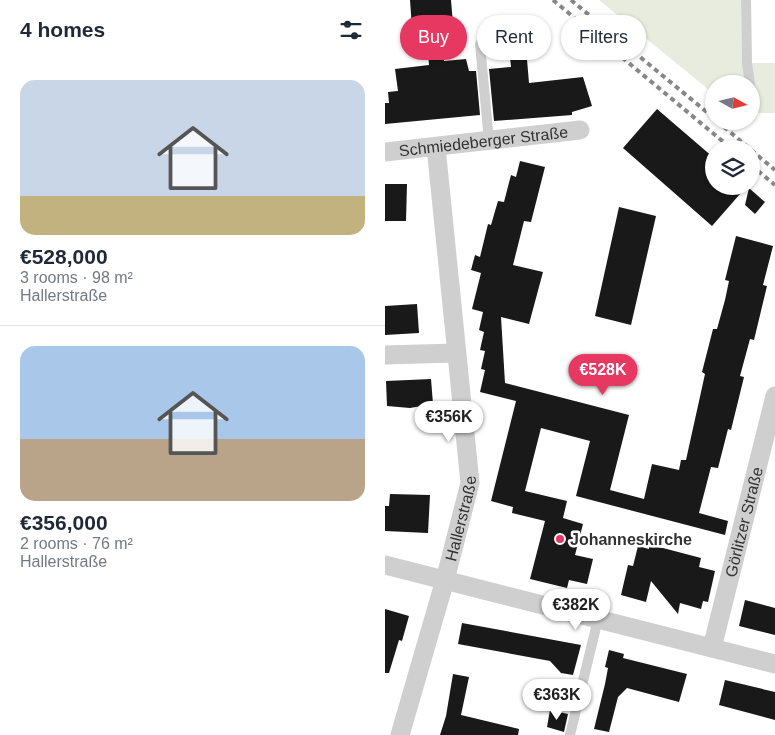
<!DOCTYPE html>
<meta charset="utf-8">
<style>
:root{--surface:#fff;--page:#f2f2f3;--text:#1f2937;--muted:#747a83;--line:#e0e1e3;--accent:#e63861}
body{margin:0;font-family:Helvetica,sans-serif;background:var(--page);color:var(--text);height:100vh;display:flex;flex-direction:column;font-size:19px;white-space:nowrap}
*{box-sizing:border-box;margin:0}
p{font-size:16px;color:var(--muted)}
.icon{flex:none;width:28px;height:28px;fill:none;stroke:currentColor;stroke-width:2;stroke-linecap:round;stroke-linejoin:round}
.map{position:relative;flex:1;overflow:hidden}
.panel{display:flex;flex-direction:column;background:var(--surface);width:385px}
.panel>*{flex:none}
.guide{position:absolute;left:15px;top:15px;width:300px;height:45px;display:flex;gap:10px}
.needle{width:32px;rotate:98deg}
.fabs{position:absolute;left:320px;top:75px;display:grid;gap:10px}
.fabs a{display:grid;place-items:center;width:55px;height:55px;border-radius:50%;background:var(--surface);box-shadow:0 1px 4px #0004;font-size:25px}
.price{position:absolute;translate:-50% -42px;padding:0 11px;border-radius:18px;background:#fff;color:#222;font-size:16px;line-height:32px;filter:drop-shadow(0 1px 2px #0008)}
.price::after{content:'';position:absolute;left:50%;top:30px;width:15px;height:11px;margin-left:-8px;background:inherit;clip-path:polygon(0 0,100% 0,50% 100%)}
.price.current{background:var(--accent);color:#fff}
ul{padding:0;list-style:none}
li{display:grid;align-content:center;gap:10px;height:265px;padding:0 20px}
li+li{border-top:1px solid var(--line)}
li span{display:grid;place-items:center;height:155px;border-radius:15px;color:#555}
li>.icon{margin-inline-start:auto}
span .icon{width:90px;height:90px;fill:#fffc;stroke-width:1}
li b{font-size:21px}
h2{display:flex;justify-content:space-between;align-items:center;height:60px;padding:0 20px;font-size:21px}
.chip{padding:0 18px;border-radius:22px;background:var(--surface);box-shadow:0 1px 4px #0004;font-size:18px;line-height:45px}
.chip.current{background:var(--accent);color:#fff}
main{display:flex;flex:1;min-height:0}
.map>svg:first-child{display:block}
.green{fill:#e8ecde}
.building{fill:#191919}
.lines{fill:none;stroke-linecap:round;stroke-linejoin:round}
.service{stroke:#cfcfcf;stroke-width:10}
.minor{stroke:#cfcfcf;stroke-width:19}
.rail{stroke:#878787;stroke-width:4;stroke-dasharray:5 4;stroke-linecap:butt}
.poi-dot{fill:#e63861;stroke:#fff;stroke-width:2}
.labels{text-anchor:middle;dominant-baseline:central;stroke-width:5;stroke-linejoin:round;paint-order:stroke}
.street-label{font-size:16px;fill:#323232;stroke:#fff}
.poi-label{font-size:16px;font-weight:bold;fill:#323232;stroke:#fff;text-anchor:start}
</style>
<main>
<section class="panel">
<h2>4 homes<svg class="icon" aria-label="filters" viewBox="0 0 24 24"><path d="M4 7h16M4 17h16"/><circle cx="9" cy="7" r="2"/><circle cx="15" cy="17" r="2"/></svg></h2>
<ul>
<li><span style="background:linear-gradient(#c9d6e8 75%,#c2b280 0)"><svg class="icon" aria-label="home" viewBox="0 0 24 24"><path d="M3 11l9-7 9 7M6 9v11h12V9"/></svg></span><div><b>€528,000</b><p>3 rooms · 98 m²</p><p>Hallerstraße</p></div></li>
<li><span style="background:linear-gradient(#a9c7e8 60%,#b9a48a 0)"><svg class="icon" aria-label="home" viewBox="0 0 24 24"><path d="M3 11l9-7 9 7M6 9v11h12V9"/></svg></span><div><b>€356,000</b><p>2 rooms · 76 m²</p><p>Hallerstraße</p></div></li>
</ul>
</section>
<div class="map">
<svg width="390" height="735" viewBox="0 0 390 735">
<rect width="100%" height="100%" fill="#fff"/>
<path class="green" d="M 214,0 L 356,0 L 357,63 L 390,63 L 390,113 L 366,113 L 366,84 L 329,84 L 329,94 Z"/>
<g class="building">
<path d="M 25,0 L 66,0 L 68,24 L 55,25 L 59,61 L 81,59 L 84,71 L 91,71 L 95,115 L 0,124 L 0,103 L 4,103 L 3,92 L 13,91 L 10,69 L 44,65 L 41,27 L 27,28 Z"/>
<path d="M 140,36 L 144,83 L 198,77 L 207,106 L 187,112 L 187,115 L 109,121 L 104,69 L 126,67 L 123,37 Z"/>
<path d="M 272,109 L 329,158 L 329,186 L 362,186 L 327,226 L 238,148 Z"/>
<path d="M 135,161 L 160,167 L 146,222 L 139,221 L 128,265 L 158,272 L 144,324 L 116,317 L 120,383 L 244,415 L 225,490 L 259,499 L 267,464 L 294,470 L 296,460 L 301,460 L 320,374 L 317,372 L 328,329 L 332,329 L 340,300 L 344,281 L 340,280 L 351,236 L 388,246 L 378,285 L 382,286 L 369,340 L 365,339 L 355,376 L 359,377 L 346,430 L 343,429 L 333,468 L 326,467 L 314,513 L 343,521 L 340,535 L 191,496 L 205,441 L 156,428 L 140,491 L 182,501 L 178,518 L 198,524 L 190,555 L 208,559 L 202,584 L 184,580 L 182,588 L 145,579 L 160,521 L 127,513 L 128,507 L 106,501 L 131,401 L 95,392 L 100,370 L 96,369 L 100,351 L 95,350 L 99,332 L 94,330 L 98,312 L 87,309 L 96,273 L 86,270 L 90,255 L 95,257 L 103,224 L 106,225 L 113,201 L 119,202 L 126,175 L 131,177 Z"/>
<path d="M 0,184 L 22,184 L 21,221 L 0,221 Z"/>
<path d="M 364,188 L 380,202 L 370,214 L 360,205 Z"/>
<path d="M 234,207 L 271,216 L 246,325 L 210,316 Z"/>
<path d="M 32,304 L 34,333 L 0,335 L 0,306 Z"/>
<path d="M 46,379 L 48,404 L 25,408 L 2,406 L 1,381 Z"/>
<path d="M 5,494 L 45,495 L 43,533 L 0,531 L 0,506 L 4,506 Z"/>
<path d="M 253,546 L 264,549 L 264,546 L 278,548 L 316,558 L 314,567 L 330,571 L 323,602 L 318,601 L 316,609 L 295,603 L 293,614 L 266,581 L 261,602 L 236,595 L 243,565 L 248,566 Z"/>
<path d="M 360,600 L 390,608 L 390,635 L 354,626 Z"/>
<path d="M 0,609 L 24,616 L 17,641 L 14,640 L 4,673 L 0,673 Z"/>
<path d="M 77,623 L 196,645 L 188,675 L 176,673 L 165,661 L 73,644 Z"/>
<path d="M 224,650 L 239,654 L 238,658 L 302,674 L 294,702 L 242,688 L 233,697 L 224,732 L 209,729 L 220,684 L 223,668 L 220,667 Z"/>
<path d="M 68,674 L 84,677 L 76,715 L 134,729 L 133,735 L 55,735 L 61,716 Z"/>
<path d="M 340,680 L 390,692 L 390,720 L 334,705 Z"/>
<path d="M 165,710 L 183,714 L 179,732 L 162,727 Z"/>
</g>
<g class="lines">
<g class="service">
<path d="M 361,0 L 362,63 L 365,84"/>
<path d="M 95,44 L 104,141"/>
<path d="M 366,88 L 368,100"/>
<path d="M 185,735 L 213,619"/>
</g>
<g class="minor">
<path id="s1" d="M 0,152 L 195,130"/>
<path d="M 0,355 L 71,353"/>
<path d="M 0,565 L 390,664"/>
<path id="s2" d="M 327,648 L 390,396"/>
<path id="s3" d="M 15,735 L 60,580 L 85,483 L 51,147"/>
</g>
<g class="rail">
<path d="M 168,0 L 347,149"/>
<path d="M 186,0 L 329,118"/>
<path d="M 332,121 L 365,149"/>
<path d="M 366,150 L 390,170"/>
<path d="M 366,165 L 390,185"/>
</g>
</g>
<circle class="poi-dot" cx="175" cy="539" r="5"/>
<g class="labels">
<g class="street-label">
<text stroke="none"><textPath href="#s1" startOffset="99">Schmiedeberger Straße</textPath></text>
<text stroke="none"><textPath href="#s3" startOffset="225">Hallerstraße</textPath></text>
<text stroke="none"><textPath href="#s2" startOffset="130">Görlitzer Straße</textPath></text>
</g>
<g class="poi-label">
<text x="185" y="539">Johanneskirche</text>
</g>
</g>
</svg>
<div class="fabs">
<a><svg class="needle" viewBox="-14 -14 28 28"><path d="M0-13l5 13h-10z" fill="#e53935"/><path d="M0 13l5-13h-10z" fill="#747a83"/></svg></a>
<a><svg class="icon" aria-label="layers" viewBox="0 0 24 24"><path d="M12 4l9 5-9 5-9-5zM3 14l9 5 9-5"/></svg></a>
</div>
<b class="price current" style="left:218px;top:396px">€528K</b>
<b class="price" style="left:64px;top:443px">€356K</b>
<b class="price" style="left:191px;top:631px">€382K</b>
<b class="price" style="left:172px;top:721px">€363K</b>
<div class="guide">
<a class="chip current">Buy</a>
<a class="chip">Rent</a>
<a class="chip">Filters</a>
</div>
</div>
</main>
